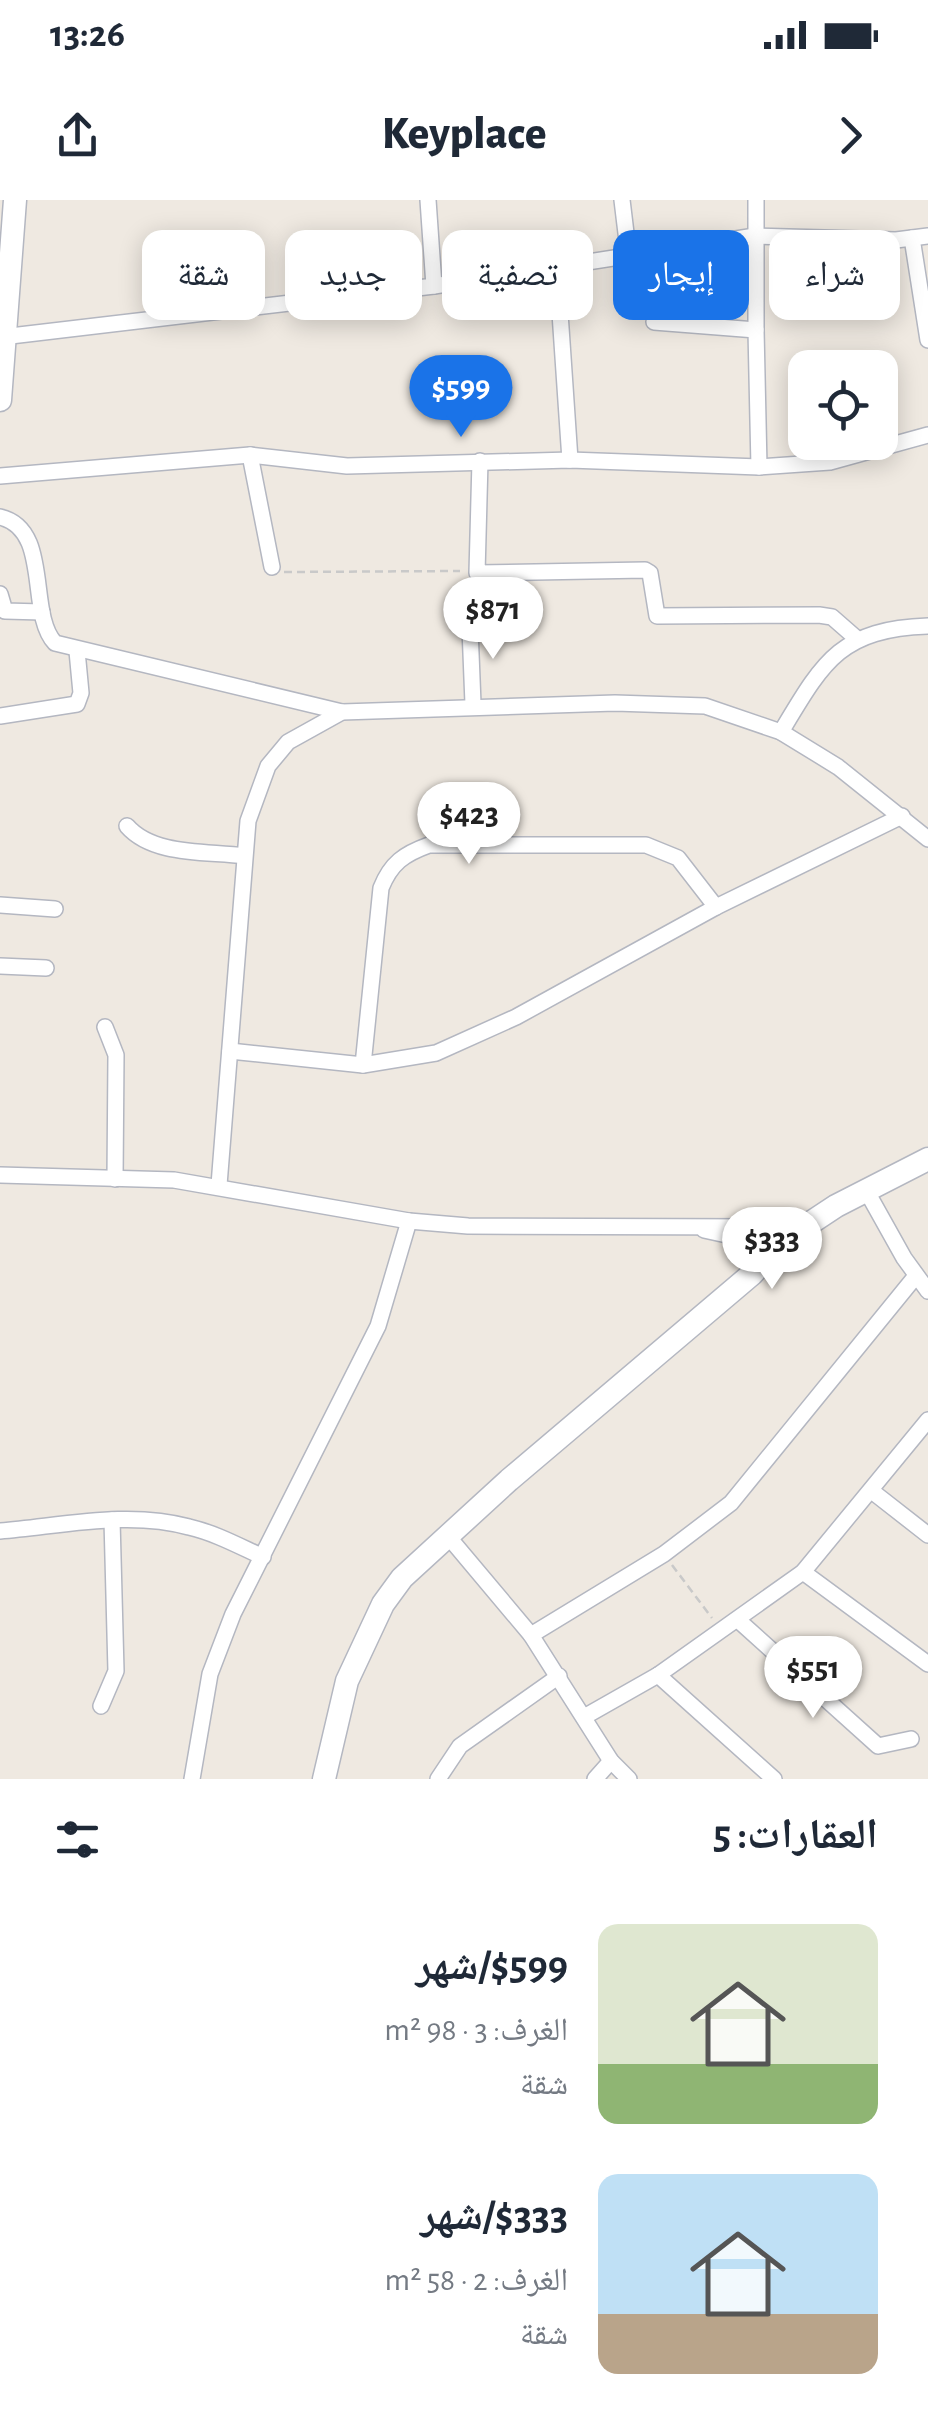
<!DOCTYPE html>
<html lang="ar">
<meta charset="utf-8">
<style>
:root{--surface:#fff;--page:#f6f6f7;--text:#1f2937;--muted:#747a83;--accent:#1a73e8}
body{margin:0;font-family:"Alegreya Sans","Noto Naskh Arabic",sans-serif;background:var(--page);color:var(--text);direction:rtl;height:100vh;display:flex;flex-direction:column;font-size:38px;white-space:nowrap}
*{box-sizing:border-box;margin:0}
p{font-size:32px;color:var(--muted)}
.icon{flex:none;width:55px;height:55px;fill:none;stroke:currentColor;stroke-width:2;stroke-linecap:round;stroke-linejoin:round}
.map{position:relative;height:1579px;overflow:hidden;direction:ltr}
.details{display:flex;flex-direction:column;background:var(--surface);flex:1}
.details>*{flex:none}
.guide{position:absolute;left:30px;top:30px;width:870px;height:90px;direction:rtl;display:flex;gap:20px}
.buttons{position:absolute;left:788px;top:150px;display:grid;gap:20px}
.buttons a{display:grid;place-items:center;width:110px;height:110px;border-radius:20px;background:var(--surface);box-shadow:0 5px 25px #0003;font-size:50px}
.price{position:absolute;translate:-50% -85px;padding:0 22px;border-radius:35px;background:#fff;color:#222;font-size:32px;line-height:65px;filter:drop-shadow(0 2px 5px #0008)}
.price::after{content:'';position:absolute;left:50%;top:60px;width:30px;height:22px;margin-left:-15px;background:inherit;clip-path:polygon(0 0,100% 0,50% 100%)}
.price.selected{background:var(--accent);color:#fff}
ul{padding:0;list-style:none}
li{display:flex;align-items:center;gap:30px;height:250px;padding:0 50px}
li span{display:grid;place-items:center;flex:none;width:280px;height:200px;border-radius:20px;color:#555}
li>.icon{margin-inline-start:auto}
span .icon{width:120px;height:120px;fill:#fffc;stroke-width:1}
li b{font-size:42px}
h2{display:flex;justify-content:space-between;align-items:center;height:120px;padding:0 50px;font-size:42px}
.chip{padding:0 35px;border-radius:20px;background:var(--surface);box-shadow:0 5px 25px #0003;font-size:35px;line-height:90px}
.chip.selected{background:var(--accent);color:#fff}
.status{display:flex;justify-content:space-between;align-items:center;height:70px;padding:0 50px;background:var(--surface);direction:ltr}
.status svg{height:28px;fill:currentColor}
header{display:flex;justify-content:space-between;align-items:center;height:130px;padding:0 50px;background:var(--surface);font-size:45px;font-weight:800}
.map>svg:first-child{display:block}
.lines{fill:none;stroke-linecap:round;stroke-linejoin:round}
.street-casing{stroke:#b4b7c1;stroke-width:18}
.secondary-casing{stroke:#b4b7c1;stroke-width:25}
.path{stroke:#c9c9c9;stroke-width:2.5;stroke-dasharray:8 5;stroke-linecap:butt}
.street{stroke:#fff;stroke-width:15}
.secondary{stroke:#fff;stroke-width:22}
</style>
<div class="status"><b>13:26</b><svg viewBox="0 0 49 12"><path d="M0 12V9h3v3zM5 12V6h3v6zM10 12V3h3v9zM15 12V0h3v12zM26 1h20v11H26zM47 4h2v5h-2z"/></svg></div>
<header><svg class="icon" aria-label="forward" viewBox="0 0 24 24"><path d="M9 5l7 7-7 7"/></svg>Keyplace<svg class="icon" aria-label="share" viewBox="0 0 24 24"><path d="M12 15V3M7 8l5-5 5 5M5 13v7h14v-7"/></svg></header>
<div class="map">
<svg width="928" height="1579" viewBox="0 0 928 1579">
<rect width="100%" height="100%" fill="#efe9e1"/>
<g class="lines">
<defs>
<g id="street">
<path d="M 622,0 L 629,58"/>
<path d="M 756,0 L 756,130"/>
<path d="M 912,38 L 928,140"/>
<path d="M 557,69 L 570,260"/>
<path d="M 434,86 L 755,36 L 896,40 L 928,36"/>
<path d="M 654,122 L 756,130 L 759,267"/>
<path d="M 2,137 L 434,86 L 428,0"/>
<path d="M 250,255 L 272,367"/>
<path d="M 480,261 L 477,373 L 645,370 L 650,373 L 657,416 L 819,415 L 832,417 L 856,438"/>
<path d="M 0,276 L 250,255 L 347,266 L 570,260 L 759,267 L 830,262 L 928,235"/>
<path d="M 0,317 C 52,329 27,413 55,443 L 342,512"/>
<path d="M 0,394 L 5,411 L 42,412"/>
<path d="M 473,504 L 469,403 L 483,400"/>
<path d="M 0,516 L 77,504 L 81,493 L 77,451"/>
<path d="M 781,532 C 823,462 840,429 928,426"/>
<path d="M 127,626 C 153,656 207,651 244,656"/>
<path d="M 0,705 L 55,709"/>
<path d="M 0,766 L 46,768"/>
<path d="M 105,827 L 116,855 L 115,979"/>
<path d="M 230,851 L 363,865 L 436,853 L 516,817 L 716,707 L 902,616"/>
<path d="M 363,865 L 381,688 C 391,663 404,654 429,645 L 646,645 L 678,658 L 716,707"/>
<path d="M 0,975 L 174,980 L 409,1021 L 468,1026 L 762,1027"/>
<path d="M 219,985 L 248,621 L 268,566 L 288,542 L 342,512 L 615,503 L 705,506 L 781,532 L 838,567 L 928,639"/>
<path d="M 866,990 L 904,1058 L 928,1091"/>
<path d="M 704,1030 L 754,1041"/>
<path d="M 873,1292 L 928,1335"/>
<path d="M 0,1331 C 61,1326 129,1310 189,1327 C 215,1333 239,1346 263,1357"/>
<path d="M 447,1335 L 531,1435 L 611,1561 L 629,1579"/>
<path d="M 803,1372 L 928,1464"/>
<path d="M 738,1420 L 878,1546 L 911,1539"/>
<path d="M 531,1435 L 664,1354 L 731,1303 L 915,1077"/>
<path d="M 658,1475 L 774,1579"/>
<path d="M 101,1506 L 116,1471 L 112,1320"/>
<path d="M 584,1517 L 658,1475 L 803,1372 L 928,1220"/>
<path d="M 192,1579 L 210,1474 L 233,1414 L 378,1126 L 409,1021"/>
<path d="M 438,1579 L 460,1546 L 559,1476"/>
<path d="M 595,1579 L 611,1561"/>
</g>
<g id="secondary">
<path d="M 0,200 L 15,0"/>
<path d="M 780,1043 L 836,1006 L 928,959"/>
<path d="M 324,1579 L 347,1481 L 383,1404 L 402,1378 L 509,1280 L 752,1074 L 780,1043 L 778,1031 L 768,1026 L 757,1030 L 754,1041 L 759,1049 L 770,1052"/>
</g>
</defs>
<use href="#street" class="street-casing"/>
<use href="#secondary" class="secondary-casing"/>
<g class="path">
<path d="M 284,372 L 460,371"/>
<path d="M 672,1365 L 712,1418"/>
</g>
<use href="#street" class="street"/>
<use href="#secondary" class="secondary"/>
</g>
</svg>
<div class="buttons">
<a><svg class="icon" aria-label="locate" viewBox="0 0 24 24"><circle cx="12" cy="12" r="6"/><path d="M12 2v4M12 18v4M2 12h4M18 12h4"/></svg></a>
</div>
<b class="price selected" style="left:461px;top:240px">$599</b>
<b class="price" style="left:493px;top:462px">$871</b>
<b class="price" style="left:469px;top:667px">$423</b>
<b class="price" style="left:772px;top:1092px">$333</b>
<b class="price" style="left:813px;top:1521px">$551</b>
<div class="guide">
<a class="chip">شراء</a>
<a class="chip selected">إيجار</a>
<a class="chip">تصفية</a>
<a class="chip">جديد</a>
<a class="chip">شقة</a>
</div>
</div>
<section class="details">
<h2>العقارات: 5<svg class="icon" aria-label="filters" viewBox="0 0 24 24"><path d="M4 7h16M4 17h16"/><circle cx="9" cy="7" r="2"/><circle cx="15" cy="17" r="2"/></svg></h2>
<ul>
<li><span style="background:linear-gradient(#dfe7d0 70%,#8fb573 0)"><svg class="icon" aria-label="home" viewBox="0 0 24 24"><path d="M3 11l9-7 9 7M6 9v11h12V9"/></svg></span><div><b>$599/شهر</b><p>الغرف: 3 · 98 m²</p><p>شقة</p></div></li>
<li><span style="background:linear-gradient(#bfe0f5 70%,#b9a48a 0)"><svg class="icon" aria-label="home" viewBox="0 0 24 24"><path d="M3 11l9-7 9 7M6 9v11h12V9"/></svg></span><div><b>$333/شهر</b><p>الغرف: 2 · 58 m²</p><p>شقة</p></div></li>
</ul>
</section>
